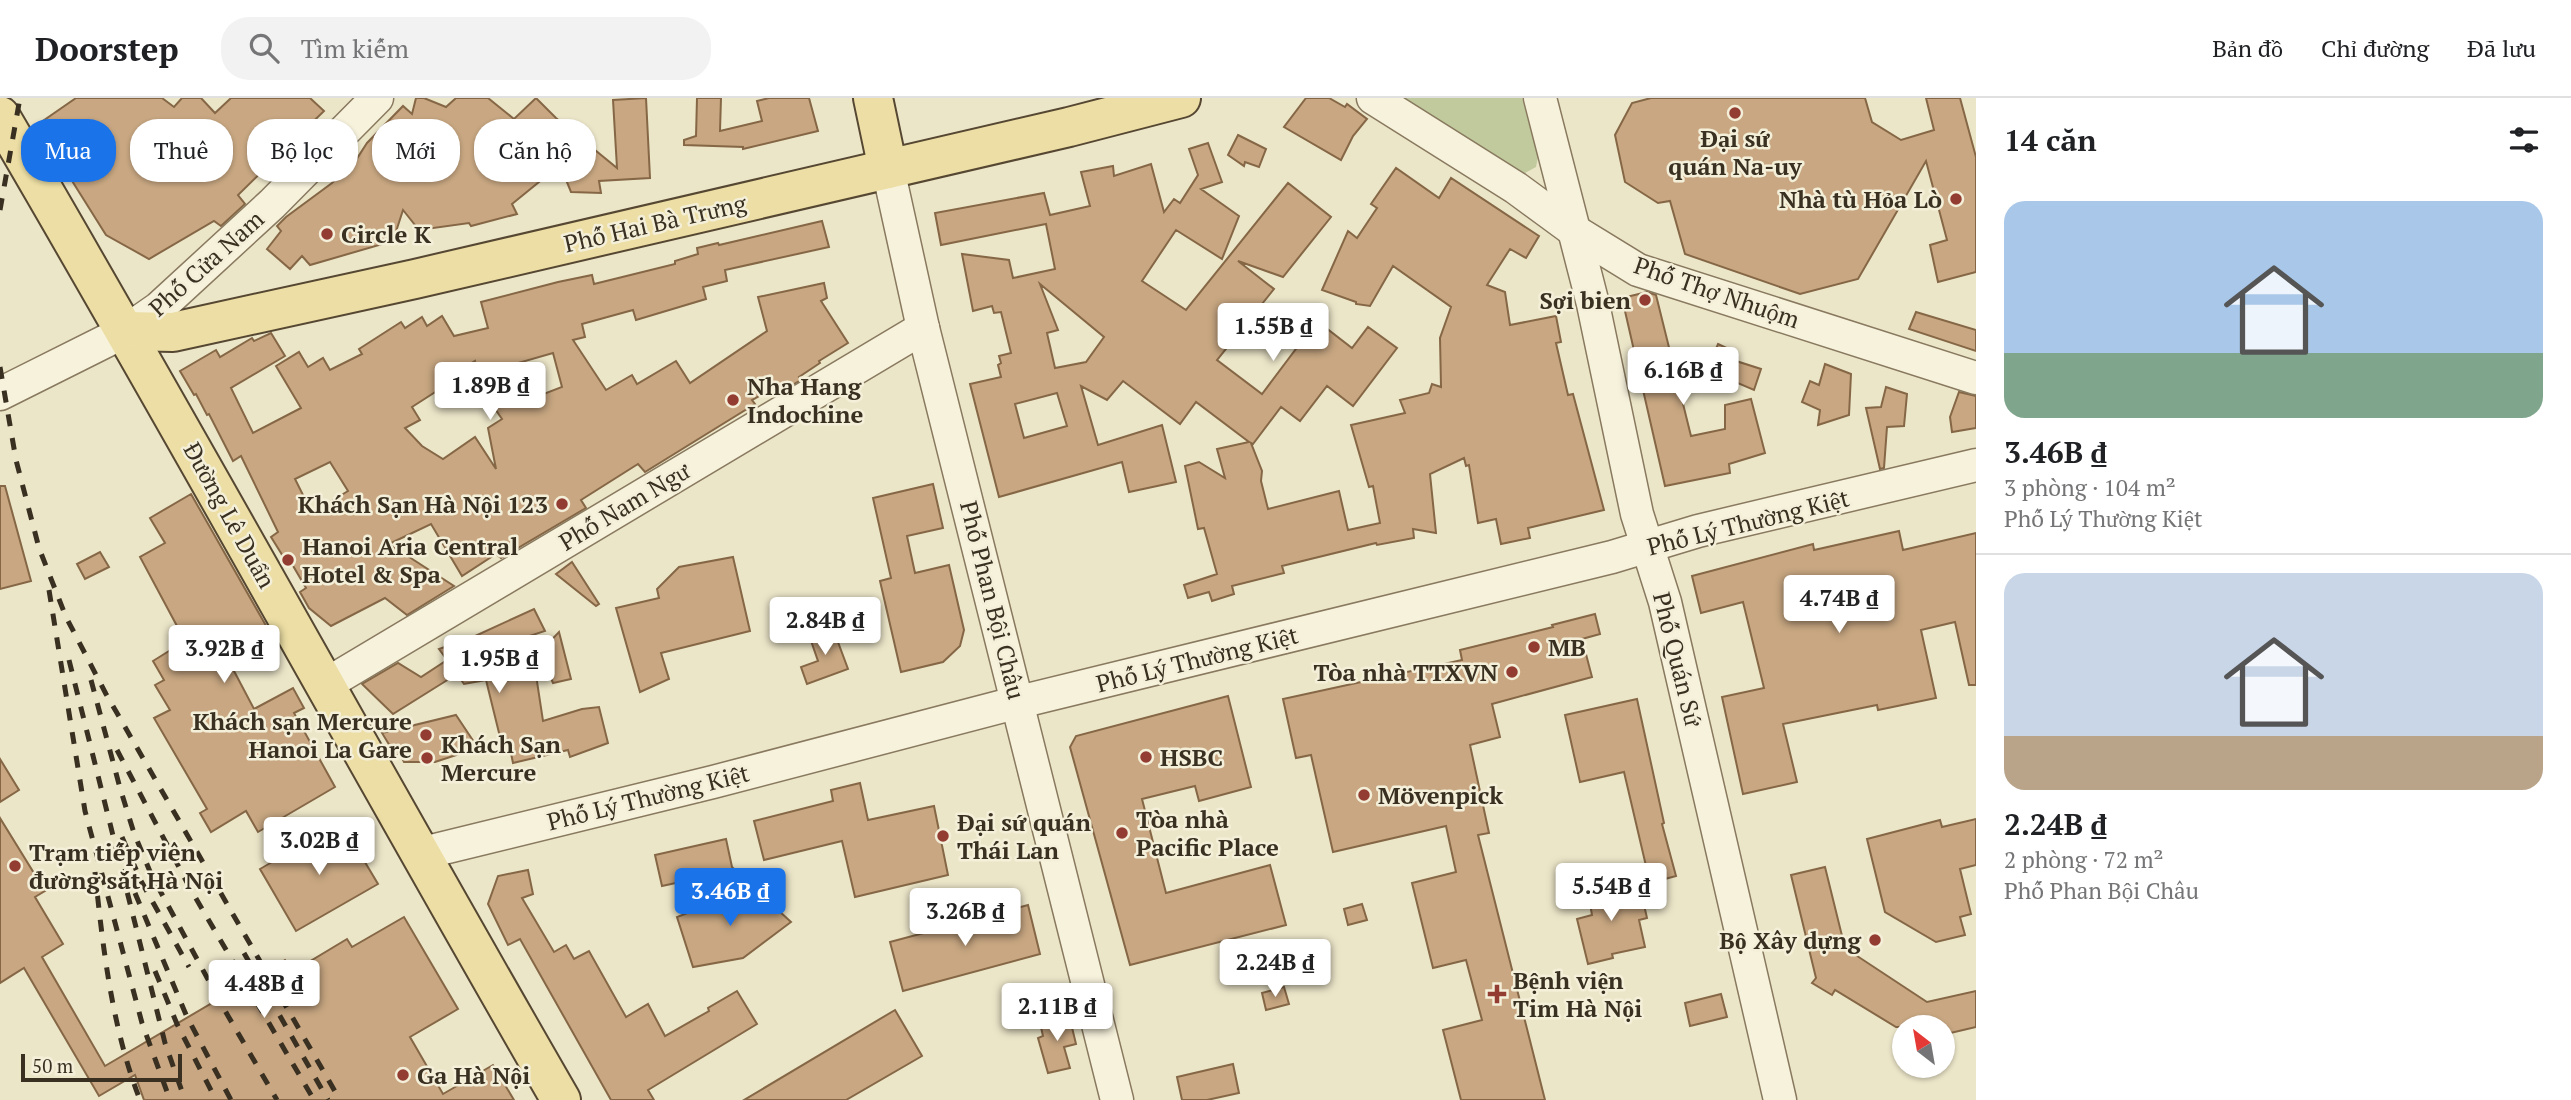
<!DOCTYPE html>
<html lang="vi">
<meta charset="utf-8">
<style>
:root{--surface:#fff;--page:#f2f2f2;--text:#202124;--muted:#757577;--line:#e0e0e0;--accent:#1a73e8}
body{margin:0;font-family:"PT Serif",serif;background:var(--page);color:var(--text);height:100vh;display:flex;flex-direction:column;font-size:26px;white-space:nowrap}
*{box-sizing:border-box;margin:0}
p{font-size:23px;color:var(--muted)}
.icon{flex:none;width:38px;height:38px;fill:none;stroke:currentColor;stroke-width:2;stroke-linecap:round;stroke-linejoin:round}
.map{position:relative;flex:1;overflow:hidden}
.details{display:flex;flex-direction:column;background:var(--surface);width:595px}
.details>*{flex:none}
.top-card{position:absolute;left:21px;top:21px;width:665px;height:63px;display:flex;gap:14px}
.needle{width:46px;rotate:329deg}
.tools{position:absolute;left:1892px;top:917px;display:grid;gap:14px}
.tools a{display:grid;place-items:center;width:63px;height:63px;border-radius:50%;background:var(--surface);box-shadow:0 2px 5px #0004;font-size:35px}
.scale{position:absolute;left:21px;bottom:18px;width:161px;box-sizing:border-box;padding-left:7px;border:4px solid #393021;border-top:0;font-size:19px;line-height:24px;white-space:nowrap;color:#393021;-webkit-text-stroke:5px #f4efd9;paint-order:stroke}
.price{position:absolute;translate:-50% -60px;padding:0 16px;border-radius:7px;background:#fff;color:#222;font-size:23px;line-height:46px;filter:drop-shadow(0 2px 4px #0008)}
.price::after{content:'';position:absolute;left:50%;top:42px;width:21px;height:16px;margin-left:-10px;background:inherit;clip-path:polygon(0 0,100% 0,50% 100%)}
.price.active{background:var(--accent);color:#fff}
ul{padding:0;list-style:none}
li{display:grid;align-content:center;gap:14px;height:371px;padding:0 28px}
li+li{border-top:2px solid var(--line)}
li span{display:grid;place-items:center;height:217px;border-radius:21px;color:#555}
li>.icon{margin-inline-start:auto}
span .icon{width:126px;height:126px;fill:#fffc;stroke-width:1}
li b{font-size:30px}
h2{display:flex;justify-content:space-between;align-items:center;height:84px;padding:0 28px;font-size:30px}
.chip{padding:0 24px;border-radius:28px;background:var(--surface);box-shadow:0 2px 5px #0004;font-size:24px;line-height:63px}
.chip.active{background:var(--accent);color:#fff}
header{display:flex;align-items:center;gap:42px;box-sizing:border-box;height:98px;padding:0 35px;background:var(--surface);border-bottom:2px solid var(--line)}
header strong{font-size:33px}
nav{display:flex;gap:38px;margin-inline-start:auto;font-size:24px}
.search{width:490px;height:63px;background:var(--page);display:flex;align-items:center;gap:18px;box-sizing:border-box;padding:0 24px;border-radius:28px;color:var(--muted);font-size:26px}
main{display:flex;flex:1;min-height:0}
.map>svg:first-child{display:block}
.green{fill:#c0ca9d}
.building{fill:#c8a782;stroke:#856746;stroke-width:2;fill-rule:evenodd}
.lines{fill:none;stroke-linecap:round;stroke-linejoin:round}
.minor-casing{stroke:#88795f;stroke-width:35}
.major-casing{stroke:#564732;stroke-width:42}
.minor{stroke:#f7f2dc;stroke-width:32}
.major{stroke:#ecdea4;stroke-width:38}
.rail{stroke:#393021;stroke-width:5;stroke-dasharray:12 12;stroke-linecap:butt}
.poi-dot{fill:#933d32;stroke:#f4efd9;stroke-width:2.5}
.labels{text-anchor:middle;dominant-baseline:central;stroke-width:5;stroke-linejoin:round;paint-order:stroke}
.poi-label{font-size:24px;font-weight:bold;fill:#393021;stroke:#f4efd9;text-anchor:start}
.street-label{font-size:24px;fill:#393021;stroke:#f4efd9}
</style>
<header>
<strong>Doorstep</strong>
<div class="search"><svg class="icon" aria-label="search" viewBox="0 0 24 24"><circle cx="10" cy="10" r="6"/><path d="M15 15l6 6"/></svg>Tìm kiếm</div>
<nav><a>Bản đồ</a><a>Chỉ đường</a><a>Đã lưu</a></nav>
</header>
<main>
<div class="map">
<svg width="1976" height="1002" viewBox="0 0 1976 1002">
<rect width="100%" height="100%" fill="#ece6c9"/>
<path class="green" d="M 1394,0 L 1522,0 L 1538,59 L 1536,69 L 1525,75 L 1512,76 Z"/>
<g class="building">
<path d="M 76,0 L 162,0 L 174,9 L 182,0 L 201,0 L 215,15 L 231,0 L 310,0 L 324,13 L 238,97 L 245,106 L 221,128 L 214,123 L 149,161 L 106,137 L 37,27 Z"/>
<path d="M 416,0 L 424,0 L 446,9 L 456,0 L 488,0 L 514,21 L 536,0 L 556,20 L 617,70 L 613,2 L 646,0 L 650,80 L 599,83 L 601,95 L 571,94 L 560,67 L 512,106 L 517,116 L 471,128 L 469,125 L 419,132 L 403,112 L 393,143 L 310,167 L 302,158 L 290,171 L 267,151 L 281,133 L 277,128 L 286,119 L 332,85 L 356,62 L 367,45 L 403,8 L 412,16 Z"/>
<path d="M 697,0 L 721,0 L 720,33 L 762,23 L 757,3 L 769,0 L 809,0 L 818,33 L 743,51 L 743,49 L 684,47 L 684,42 L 696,38 Z"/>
<path d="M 1306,0 L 1329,0 L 1345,9 L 1347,6 L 1367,21 L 1353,38 L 1341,62 L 1284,29 Z"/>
<path d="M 1651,0 L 1865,0 L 1872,24 L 1901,42 L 1934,32 L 1926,0 L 1960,0 L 1976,59 L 1976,174 L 1938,184 L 1930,147 L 1947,142 L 1926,63 L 1858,181 L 1800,196 L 1685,156 L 1670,103 L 1658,105 L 1625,84 L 1615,37 L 1632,5 Z"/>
<path d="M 1238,37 L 1266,51 L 1259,69 L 1245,64 L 1244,68 L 1228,57 Z"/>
<path d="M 1208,45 L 1222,84 L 1201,91 L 1239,118 L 1222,161 L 1176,132 L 1142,183 L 1186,212 L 1288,85 L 1331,119 L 1283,179 L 1238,163 L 1274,191 L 1217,262 L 1262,296 L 1317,223 L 1352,250 L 1368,229 L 1397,250 L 1353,308 L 1327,288 L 1300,323 L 1281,309 L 1253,346 L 1251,345 L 1262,373 L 1261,383 L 1268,411 L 1339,393 L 1348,432 L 1380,425 L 1373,388 L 1369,389 L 1351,327 L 1405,315 L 1400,302 L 1429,295 L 1432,286 L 1441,289 L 1440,240 L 1451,209 L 1393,168 L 1370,208 L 1356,206 L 1356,204 L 1322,192 L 1348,133 L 1357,140 L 1377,110 L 1371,106 L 1396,70 L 1439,100 L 1451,80 L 1539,138 L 1526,160 L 1510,151 L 1487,187 L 1505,194 L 1510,227 L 1556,218 L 1561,244 L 1556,245 L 1568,297 L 1573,296 L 1604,412 L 1528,430 L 1530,440 L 1501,446 L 1496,421 L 1478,425 L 1469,367 L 1466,368 L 1464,360 L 1430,376 L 1436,435 L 1413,431 L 1414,440 L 1377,447 L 1376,445 L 1282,468 L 1284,475 L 1232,488 L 1234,496 L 1212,503 L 1209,494 L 1188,500 L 1184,487 L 1217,476 L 1204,430 L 1198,431 L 1185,368 L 1199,364 L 1225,380 L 1217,351 L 1249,344 L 1196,304 L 1180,326 L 1123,283 L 1107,302 L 1081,288 L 1098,347 L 1162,327 L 1176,384 L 1129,394 L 1122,364 L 999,399 L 970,286 L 1001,279 L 998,267 L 1001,265 L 999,258 L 1011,255 L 1001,214 L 994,215 L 992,208 L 973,213 L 962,156 L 1009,162 L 1013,180 L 1055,171 L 1046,126 L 941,147 L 935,115 L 1044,95 L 1050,117 L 1090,108 L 1081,74 L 1113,68 L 1114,78 L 1151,66 L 1164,114 L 1174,101 L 1180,105 L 1198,77 L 1189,51 ZM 1040,186 L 1104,239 L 1086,264 L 1055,270 L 1047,235 L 1058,232 ZM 1057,295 L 1067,328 L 1024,340 L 1015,306 Z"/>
<path d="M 822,123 L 829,149 L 725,172 L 727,183 L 703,189 L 706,201 L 636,222 L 633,212 L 582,226 L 585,239 L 573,242 L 606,292 L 632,277 L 637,286 L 676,263 L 690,285 L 767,233 L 758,199 L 824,185 L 827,200 L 821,203 L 848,245 L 819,263 L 820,265 L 799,279 L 801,282 L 785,291 L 781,286 L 752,302 L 755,306 L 645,374 L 638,366 L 581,402 L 586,410 L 501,460 L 496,456 L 462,478 L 431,426 L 389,446 L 454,488 L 407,517 L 385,500 L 331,528 L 309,510 L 300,494 L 306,490 L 289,461 L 286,463 L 271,439 L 278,434 L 241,358 L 233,363 L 209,316 L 207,317 L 196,296 L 194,297 L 180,273 L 216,252 L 220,259 L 252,240 L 254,243 L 271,235 L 285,258 L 231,290 L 253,335 L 301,310 L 276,268 L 299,254 L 308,269 L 323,260 L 330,272 L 362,256 L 359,251 L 401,224 L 405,230 L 422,219 L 427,228 L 442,218 L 454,238 L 488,230 L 481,204 L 558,184 L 592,177 L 594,186 L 675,166 L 675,163 L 698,156 L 697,150 L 718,145 L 719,147 ZM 553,255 L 562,289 L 536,299 L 505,297 L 518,265 ZM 475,263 L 478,279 L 493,274 L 501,302 L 493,308 L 502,321 L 488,330 L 496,371 L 475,339 L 443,361 L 422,348 L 405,330 L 420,322 L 412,309 L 443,289 L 440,285 ZM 330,364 L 348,393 L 312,415 L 295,381 Z"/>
<path d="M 1647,194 L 1656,197 L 1691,338 L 1725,331 L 1725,307 L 1751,301 L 1765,355 L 1729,366 L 1730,375 L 1665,388 L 1622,200 Z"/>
<path d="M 1916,214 L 1976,232 L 1976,253 L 1909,231 Z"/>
<path d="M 1718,246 L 1733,253 L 1730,261 L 1761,271 L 1754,292 L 1707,272 Z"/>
<path d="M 1825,266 L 1851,276 L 1849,317 L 1818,327 L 1820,312 L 1802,304 L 1810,283 L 1819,287 Z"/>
<path d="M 1886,289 L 1907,296 L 1904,328 L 1887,329 L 1884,370 L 1880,371 L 1866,310 L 1881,309 Z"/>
<path d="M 1959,294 L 1976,298 L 1976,330 L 1952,334 L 1950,319 Z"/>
<path d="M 933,386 L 943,430 L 907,438 L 915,475 L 949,467 L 964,532 L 960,548 L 943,564 L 901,574 L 880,483 L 891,480 L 873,400 Z"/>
<path d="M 0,388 L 5,388 L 31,483 L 0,491 Z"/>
<path d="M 191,396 L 277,547 L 234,573 L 254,611 L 293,590 L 304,610 L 294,615 L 335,689 L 258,734 L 246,713 L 211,734 L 200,715 L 207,711 L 154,620 L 170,612 L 155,587 L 164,582 L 153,563 L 185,543 L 140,459 L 165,445 L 150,420 Z"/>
<path d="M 1899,433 L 1903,452 L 1976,435 L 1976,587 L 1969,587 L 1955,524 L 1921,532 L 1936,600 L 1878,612 L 1877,607 L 1783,626 L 1797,684 L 1743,696 L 1722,599 L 1764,590 L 1743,504 L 1701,515 L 1692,478 L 1813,446 L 1814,452 Z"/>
<path d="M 100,454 L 109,469 L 85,481 L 77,466 Z"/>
<path d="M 733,459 L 750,533 L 661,555 L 669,581 L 640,594 L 616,510 L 659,500 L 657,491 L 679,469 Z"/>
<path d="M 572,464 L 599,506 L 596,508 L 556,476 Z"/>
<path d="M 534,511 L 545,533 L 483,553 L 504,583 L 536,577 L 543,623 L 582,611 L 599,609 L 608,645 L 570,659 L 568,652 L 513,665 L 508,641 L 501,643 L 486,582 L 464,586 L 457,576 L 393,616 L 362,586 L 398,565 L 421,579 L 447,562 L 439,551 L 473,539 Z"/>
<path d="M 1595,516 L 1600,536 L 1582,541 L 1592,579 L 1492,606 L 1500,639 L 1470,647 L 1489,735 L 1478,737 L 1545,1002 L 1461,1002 L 1443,932 L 1482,922 L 1466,862 L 1433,870 L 1412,785 L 1456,774 L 1446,728 L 1333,754 L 1311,657 L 1296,660 L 1283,601 L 1462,562 L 1460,552 L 1553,529 L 1552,527 Z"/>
<path d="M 832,528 L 848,571 L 807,586 L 801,569 L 818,563 L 809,537 Z"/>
<path d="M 559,534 L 571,581 L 553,585 L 540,554 Z"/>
<path d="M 1228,598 L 1251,689 L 1199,703 L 1195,688 L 1142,701 L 1166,795 L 1270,767 L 1286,827 L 1130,867 L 1070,649 L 1076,638 Z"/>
<path d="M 1637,601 L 1664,725 L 1662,726 L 1676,778 L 1650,785 L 1624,674 L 1580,684 L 1565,617 Z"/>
<path d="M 456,617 L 478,650 L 435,664 L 404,664 L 400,656 L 396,658 L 382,635 Z"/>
<path d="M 0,661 L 19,692 L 0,704 Z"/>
<path d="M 860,685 L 868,722 L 934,708 L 948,777 L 855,799 L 842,743 L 764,762 L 754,723 L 833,703 L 831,692 Z"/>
<path d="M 0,720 L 45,793 L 35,799 L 63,846 L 42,859 L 105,968 L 285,862 L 292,874 L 347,841 L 352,849 L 404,819 L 458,911 L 410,939 L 443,996 L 493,967 L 514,1002 L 144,1002 L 135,977 L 99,998 L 24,870 L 0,885 Z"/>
<path d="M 1976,721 L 1976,767 L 1960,771 L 1971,816 L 1960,819 L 1965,837 L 1936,844 L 1885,814 L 1867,741 L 1940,722 L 1942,729 Z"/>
<path d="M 341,724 L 378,786 L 296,833 L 260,771 Z"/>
<path d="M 726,741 L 732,769 L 735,772 L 662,788 L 655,757 Z"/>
<path d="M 1825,769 L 1845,850 L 1927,904 L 1976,893 L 1976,929 L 1942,937 L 1942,929 L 1896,929 L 1835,892 L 1832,897 L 1812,885 L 1816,880 L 1791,777 Z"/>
<path d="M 528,772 L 533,796 L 522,800 L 554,854 L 566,847 L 574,861 L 589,853 L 626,919 L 648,906 L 665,938 L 709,913 L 708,910 L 737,893 L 757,926 L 648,992 L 654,1002 L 611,1002 L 520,841 L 508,847 L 488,806 L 498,778 Z"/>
<path d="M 1608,778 L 1613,805 L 1642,798 L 1647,820 L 1639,822 L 1645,849 L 1612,856 L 1613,860 L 1588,866 L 1577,821 L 1592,817 L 1586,782 Z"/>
<path d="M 753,789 L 791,824 L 743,860 L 693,869 L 677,819 Z"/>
<path d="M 1362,806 L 1367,822 L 1348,827 L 1344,811 Z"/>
<path d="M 1028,807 L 1040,856 L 903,893 L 890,844 Z"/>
<path d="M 1284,889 L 1289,906 L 1266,912 L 1262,895 Z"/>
<path d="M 1721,896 L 1727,919 L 1690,928 L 1685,905 Z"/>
<path d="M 895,912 L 922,958 L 846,1002 L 744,1002 Z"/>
<path d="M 1069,917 L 1076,946 L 1064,949 L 1070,970 L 1048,975 L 1038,940 L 1043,938 L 1040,925 Z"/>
<path d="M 1233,966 L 1239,995 L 1207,1002 L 1182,1002 L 1177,979 Z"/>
</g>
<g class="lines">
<defs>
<g id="minor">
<path d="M 1373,0 L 1516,90 L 1576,134 L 1638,172 L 1976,280"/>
<path d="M 1540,0 L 1593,206 L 1637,416 L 1665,504 L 1780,1002"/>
<path d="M 888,71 L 923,230 L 1117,1002"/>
<path d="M 0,296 L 126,233 L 159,210 L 272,106 L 377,0"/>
<path d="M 325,587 L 923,230"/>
<path d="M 419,756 L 713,684 L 1019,604 L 1612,459 L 1698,433 L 1976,367"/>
</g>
<g id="major">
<path d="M 873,0 L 888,71"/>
<path d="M 0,18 C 191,343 372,675 561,1002"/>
<path d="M 126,233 L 173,234 L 415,181 L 1069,29 L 1181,0"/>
</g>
</defs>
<use href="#minor" class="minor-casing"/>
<use href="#major" class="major-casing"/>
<use href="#minor" class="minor"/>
<use href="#major" class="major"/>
<g class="rail">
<path d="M 0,112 L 20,0"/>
<path d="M 0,269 L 16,362 L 39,450 L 66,519 L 106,596 L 340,1002"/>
<path d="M 49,492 L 85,713 L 142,925 L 170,1002"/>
<path d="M 69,562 L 165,945 L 185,1002"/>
<path d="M 91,582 L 120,690 L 134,735 L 151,776 L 224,911 L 277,1002"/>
<path d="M 117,652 L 191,792 L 314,1002"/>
<path d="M 122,739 L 141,783 L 189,869"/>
<path d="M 95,774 C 103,851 112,930 140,1002"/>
<path d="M 135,795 L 187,919 L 231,1002"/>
<path d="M 244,855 L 328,1002"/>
<path d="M 155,873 L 177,926 L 216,1002"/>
</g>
</g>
<g class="poi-dot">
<circle cx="1735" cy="15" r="7"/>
<circle cx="1956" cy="101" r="7"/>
<circle cx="327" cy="136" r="7"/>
<circle cx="1645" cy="202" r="7"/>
<circle cx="733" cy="302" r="7"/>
<circle cx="562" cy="406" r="7"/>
<circle cx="288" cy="462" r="7"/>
<circle cx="1534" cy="549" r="7"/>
<circle cx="1512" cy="574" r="7"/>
<circle cx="426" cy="637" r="7"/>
<circle cx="1146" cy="659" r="7"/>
<circle cx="427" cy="660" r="7"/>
<circle cx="1364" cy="697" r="7"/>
<circle cx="1122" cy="735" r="7"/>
<circle cx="943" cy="738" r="7"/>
<circle cx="15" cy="768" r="7"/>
<circle cx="1875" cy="842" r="7"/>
<path d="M1493.5 885.5h7v7h7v7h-7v7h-7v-7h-7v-7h7z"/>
<circle cx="403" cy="977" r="7"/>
</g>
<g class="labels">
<g class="poi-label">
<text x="1735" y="40" text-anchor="middle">Đại sứ<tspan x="1735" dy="28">quán Na-uy</tspan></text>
<text x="1942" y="101" text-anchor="end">Nhà tù Hỏa Lò</text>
<text x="341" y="136">Circle K</text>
<text x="1631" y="202" text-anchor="end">Sợi bien</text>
<text x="747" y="288">Nha Hang<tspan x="747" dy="28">Indochine</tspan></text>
<text x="548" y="406" text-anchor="end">Khách Sạn Hà Nội 123</text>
<text x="302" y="448">Hanoi Aria Central<tspan x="302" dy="28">Hotel &amp; Spa</tspan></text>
<text x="1548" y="549">MB</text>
<text x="1498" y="574" text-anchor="end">Tòa nhà TTXVN</text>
<text x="412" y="623" text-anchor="end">Khách sạn Mercure<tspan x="412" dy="28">Hanoi La Gare</tspan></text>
<text x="441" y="646">Khách Sạn<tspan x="441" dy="28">Mercure</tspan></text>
<text x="1160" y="659">HSBC</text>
<text x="1378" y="697">Mövenpick</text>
<text x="1136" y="721">Tòa nhà<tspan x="1136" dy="28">Pacific Place</tspan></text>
<text x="957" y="724">Đại sứ quán<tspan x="957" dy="28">Thái Lan</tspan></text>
<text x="29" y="754">Trạm tiếp viên<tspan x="29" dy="28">đường sắt Hà Nội</tspan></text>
<text x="1861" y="842" text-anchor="end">Bộ Xây dựng</text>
<text x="1513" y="882">Bệnh viện<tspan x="1513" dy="28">Tim Hà Nội</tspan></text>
<text x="417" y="977">Ga Hà Nội</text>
</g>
<g class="street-label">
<text transform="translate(655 125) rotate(-13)">Phố Hai Bà Trưng</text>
<text transform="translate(206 165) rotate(-42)">Phố Cửa Nam</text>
<text transform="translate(1717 194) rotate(19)">Phố Thợ Nhuộm</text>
<text transform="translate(624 408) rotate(-31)">Phố Nam Ngư</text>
<text transform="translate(230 417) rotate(61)">Đường Lê Duẩn</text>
<text transform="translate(1748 424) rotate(-14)">Phố Lý Thường Kiệt</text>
<text transform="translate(993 502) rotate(76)">Phố Phan Bội Châu</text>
<text transform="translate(1197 561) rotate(-14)">Phố Lý Thường Kiệt</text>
<text transform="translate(1678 561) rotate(76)">Phố Quán Sứ</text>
<text transform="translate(648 699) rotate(-14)">Phố Lý Thường Kiệt</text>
</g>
</g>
</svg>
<div class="tools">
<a><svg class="needle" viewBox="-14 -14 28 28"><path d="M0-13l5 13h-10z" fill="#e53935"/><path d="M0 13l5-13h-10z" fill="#757577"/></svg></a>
</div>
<div class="scale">50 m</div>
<b class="price" style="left:1273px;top:265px">1.55B ₫</b>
<b class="price" style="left:1683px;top:309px">6.16B ₫</b>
<b class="price" style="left:490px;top:324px">1.89B ₫</b>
<b class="price" style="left:1839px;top:537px">4.74B ₫</b>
<b class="price" style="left:825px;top:559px">2.84B ₫</b>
<b class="price" style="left:224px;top:587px">3.92B ₫</b>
<b class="price" style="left:499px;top:597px">1.95B ₫</b>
<b class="price" style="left:319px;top:779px">3.02B ₫</b>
<b class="price" style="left:1611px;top:825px">5.54B ₫</b>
<b class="price active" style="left:730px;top:830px">3.46B ₫</b>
<b class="price" style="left:965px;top:850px">3.26B ₫</b>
<b class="price" style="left:1275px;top:901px">2.24B ₫</b>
<b class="price" style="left:264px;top:922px">4.48B ₫</b>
<b class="price" style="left:1057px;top:945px">2.11B ₫</b>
<div class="top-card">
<a class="chip active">Mua</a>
<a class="chip">Thuê</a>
<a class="chip">Bộ lọc</a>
<a class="chip">Mới</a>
<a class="chip">Căn hộ</a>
</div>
</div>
<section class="details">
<h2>14 căn<svg class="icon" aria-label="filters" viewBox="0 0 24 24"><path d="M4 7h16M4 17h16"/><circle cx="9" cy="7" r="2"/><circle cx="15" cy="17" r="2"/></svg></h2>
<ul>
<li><span style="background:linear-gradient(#a9c7e8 70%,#7fa58c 0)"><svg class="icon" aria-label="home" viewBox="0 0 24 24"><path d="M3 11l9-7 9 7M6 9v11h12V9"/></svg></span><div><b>3.46B ₫</b><p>3 phòng · 104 m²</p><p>Phố Lý Thường Kiệt</p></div></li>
<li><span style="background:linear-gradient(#c9d6e8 75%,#b9a48a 0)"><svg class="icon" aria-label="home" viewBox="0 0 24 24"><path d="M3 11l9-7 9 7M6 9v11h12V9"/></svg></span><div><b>2.24B ₫</b><p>2 phòng · 72 m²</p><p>Phố Phan Bội Châu</p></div></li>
</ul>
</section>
</main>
